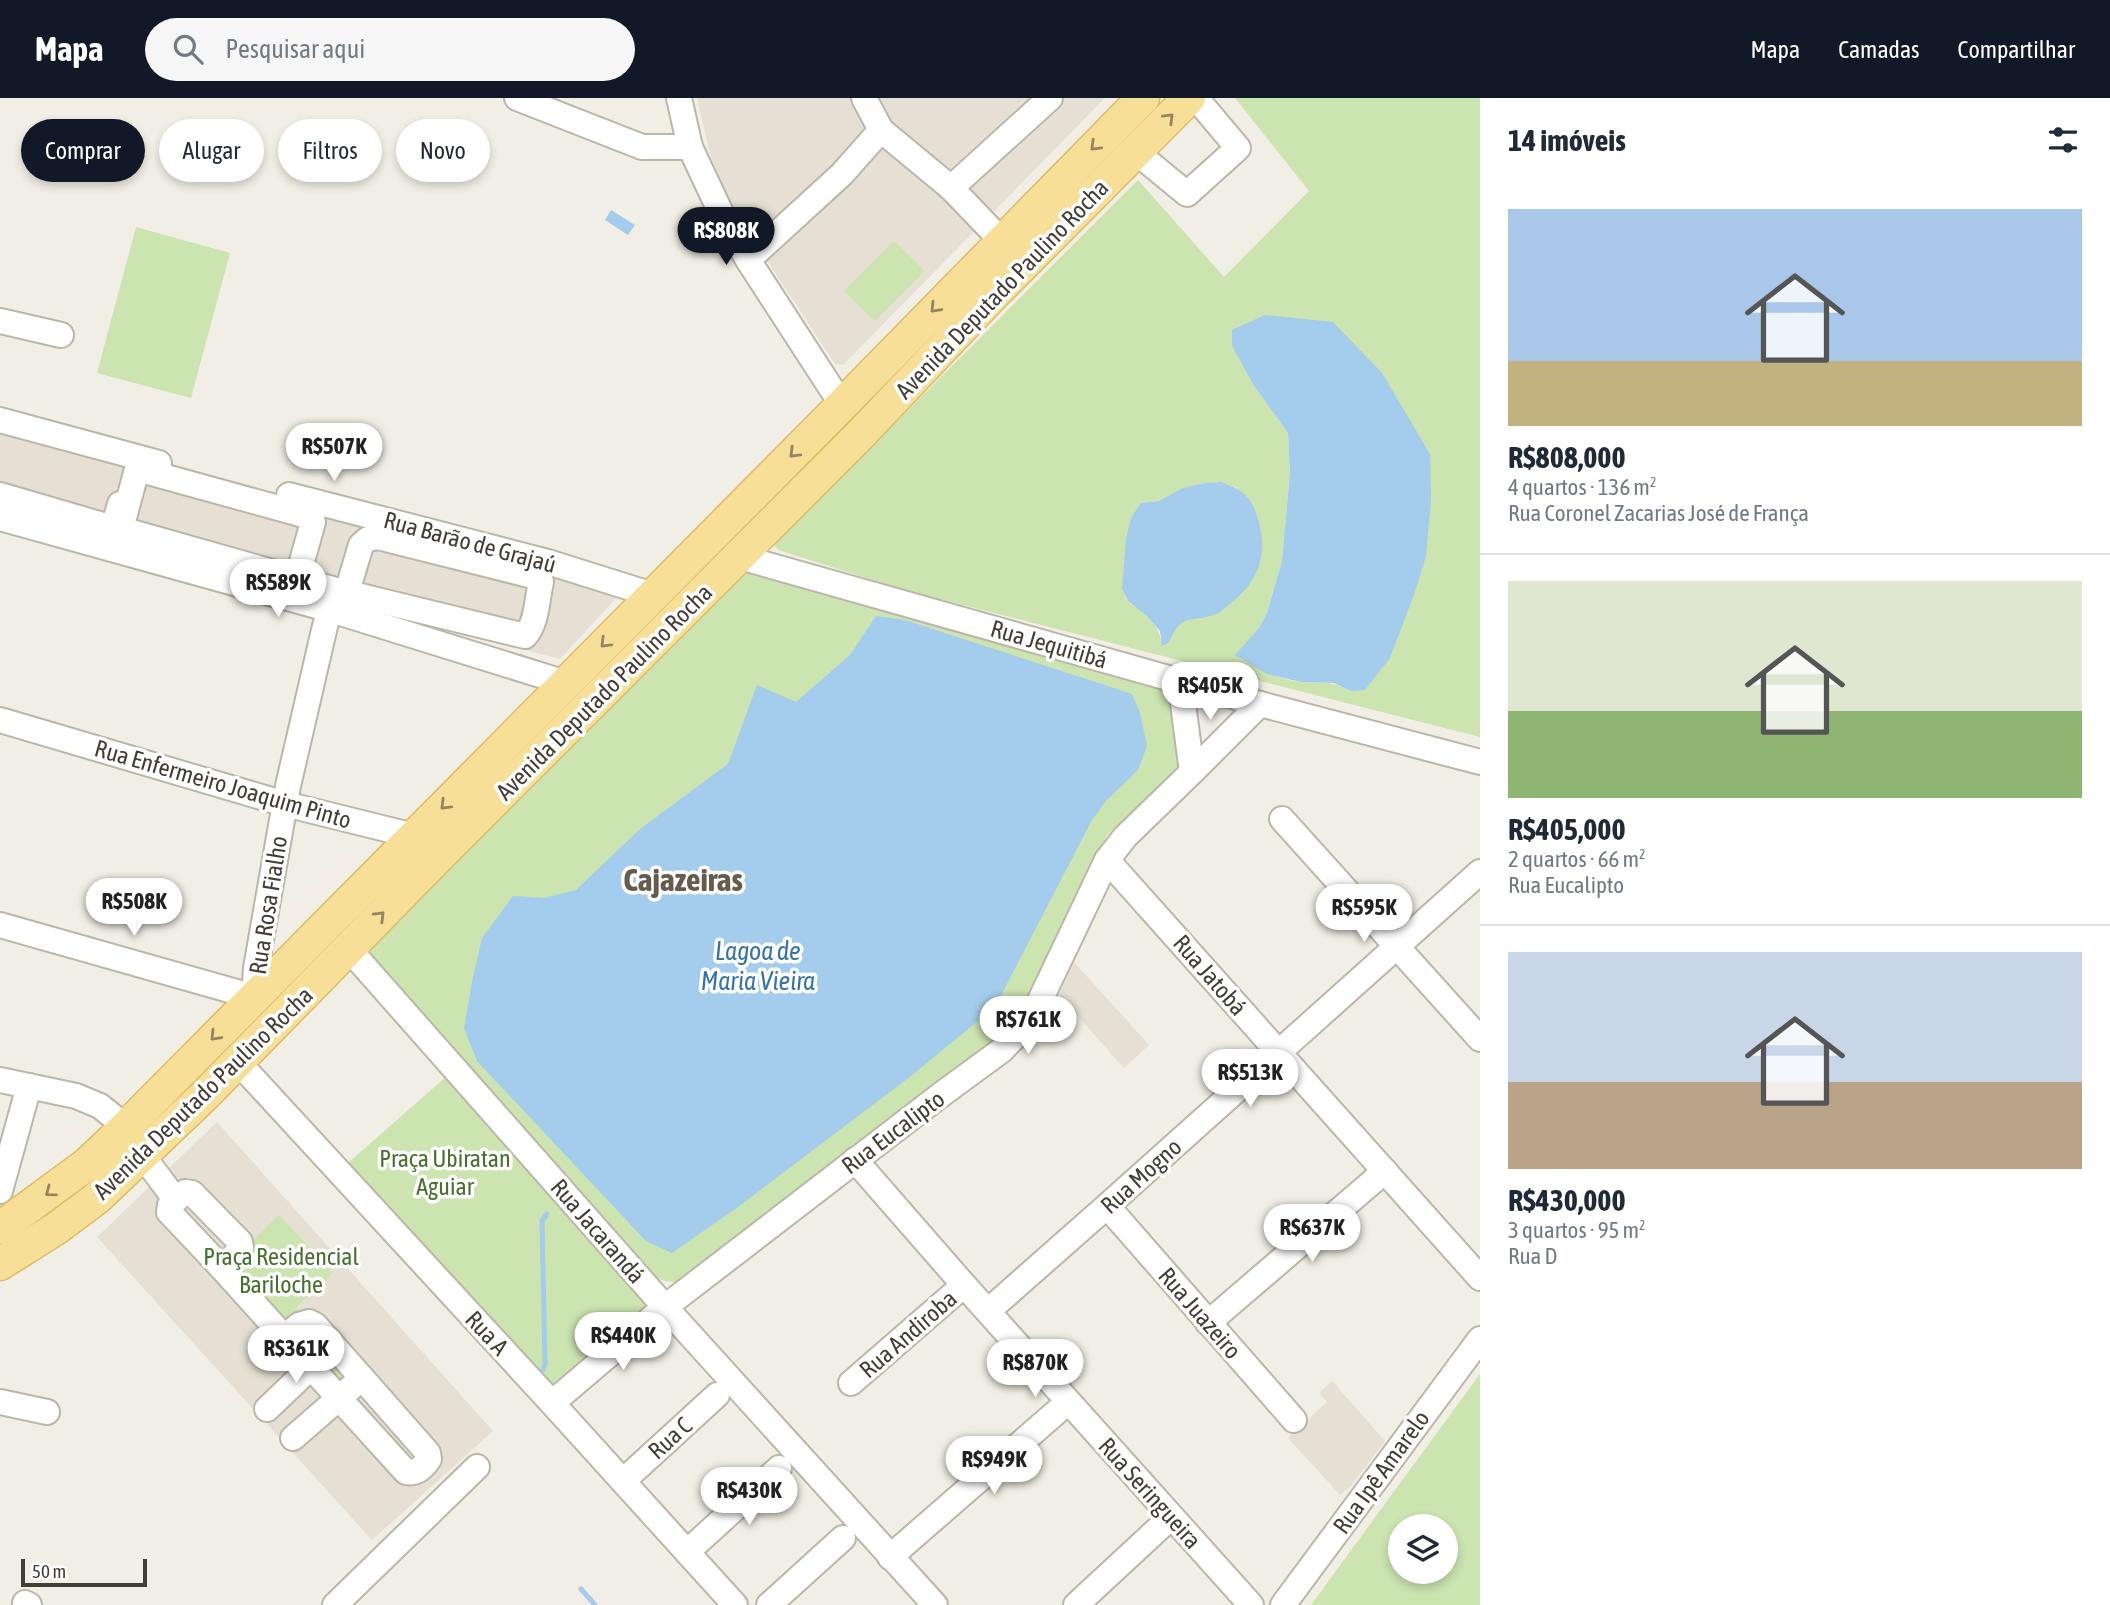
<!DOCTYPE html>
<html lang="pt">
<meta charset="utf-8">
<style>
:root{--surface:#fff;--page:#f6f6f7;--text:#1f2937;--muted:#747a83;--line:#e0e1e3;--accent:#111827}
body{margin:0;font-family:"Asap Condensed",sans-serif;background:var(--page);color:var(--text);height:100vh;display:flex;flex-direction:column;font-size:26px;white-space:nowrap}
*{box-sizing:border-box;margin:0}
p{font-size:23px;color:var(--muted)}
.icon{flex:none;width:38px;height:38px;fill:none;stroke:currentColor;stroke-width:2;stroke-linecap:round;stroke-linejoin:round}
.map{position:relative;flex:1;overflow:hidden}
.details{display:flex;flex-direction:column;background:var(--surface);width:630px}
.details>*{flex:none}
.guide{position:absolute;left:21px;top:21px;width:665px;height:63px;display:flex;gap:14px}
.controls{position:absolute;left:1388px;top:1416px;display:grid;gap:14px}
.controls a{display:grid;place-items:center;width:70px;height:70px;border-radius:50%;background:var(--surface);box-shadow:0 4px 10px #0003;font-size:35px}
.scale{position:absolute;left:21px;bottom:18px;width:126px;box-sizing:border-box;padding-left:7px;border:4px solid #433e35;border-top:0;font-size:19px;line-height:24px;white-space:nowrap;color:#433e35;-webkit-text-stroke:5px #fff;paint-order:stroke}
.price{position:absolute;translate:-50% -60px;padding:0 16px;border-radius:24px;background:#fff;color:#222;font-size:23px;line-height:46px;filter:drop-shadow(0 2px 4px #0008)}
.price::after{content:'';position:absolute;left:50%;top:42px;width:21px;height:16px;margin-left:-10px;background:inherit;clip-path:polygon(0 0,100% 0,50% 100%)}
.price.on{background:var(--accent);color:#fff}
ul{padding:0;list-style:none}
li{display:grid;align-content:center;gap:14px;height:371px;padding:0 28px}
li+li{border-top:2px solid var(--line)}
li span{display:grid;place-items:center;height:217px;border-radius:0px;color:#555}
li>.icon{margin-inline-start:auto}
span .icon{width:126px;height:126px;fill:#fffc;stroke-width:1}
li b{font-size:30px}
h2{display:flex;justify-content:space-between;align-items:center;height:84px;padding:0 28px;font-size:30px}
.pill{padding:0 24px;border-radius:32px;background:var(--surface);box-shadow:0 4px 10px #0003;font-size:24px;line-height:63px}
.pill.on{background:var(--accent);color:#fff}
header{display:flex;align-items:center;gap:42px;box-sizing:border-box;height:98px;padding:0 35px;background:var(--accent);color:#fff}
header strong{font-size:33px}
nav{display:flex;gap:38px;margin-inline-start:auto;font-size:24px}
.search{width:490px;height:63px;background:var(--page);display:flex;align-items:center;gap:18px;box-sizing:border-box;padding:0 24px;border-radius:38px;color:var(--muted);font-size:26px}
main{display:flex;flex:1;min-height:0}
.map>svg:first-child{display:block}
.residential{fill:#e5e0d3}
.green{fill:#cbe4b0;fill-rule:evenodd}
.water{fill:#a4ccec}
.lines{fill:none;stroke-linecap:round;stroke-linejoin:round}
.stream{stroke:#a4ccec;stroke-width:5}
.minor-casing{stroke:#bcb6a8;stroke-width:28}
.major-casing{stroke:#dcbd68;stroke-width:35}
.minor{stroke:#fff;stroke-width:24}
.major{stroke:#f8df97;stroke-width:32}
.oneway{stroke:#948661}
.labels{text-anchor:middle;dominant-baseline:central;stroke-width:7;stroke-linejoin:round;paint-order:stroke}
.street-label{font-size:24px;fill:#433e35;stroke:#fff}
.park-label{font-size:24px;fill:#44712c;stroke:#fff}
.water-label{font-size:26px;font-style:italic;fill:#3574a9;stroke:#fff}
.district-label{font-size:32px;font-weight:bold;fill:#665c4d;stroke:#fff}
</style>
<header>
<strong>Mapa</strong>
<div class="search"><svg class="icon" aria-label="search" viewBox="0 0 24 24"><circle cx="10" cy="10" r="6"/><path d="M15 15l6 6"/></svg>Pesquisar aqui</div>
<nav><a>Mapa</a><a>Camadas</a><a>Compartilhar</a></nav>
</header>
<main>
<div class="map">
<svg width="1480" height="1507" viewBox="0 0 1480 1507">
<rect width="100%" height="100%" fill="#f1eee5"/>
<g class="residential">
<path d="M 697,0 L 1105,0 L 843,267 L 835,266 L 733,111 L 710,56 Z"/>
<path d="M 0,330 L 618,491 L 619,497 L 560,561 L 118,442 L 0,406 Z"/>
<path d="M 1074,864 L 1149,947 L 1124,970 L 1059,897 Z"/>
<path d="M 217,1024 L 493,1333 L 372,1442 L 97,1139 Z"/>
<path d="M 1332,1283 L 1385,1343 L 1351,1388 L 1340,1397 L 1288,1340 L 1327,1304 L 1319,1295 Z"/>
</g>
<g class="green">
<path d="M 1235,0 L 1480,0 L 1480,639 L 908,493 L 778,452 L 775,448 L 775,445 L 1138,82 L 1224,179 L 1309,93 ZM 1253,286 L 1415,494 L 1351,593 C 1329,582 1325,586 1303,584 C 1277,582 1257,570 1236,557 L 1259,530 L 1267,515 L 1282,463 L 1290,374 L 1288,335 ZM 1221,384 L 1237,390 L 1183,523 L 1175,531 L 1169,545 L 1163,548 C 1158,531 1155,523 1140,512 C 1136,509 1130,506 1127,502 C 1114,483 1136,427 1141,405 L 1159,403 L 1205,385 Z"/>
<path d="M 136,129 L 230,155 L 191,300 L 97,275 Z"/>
<path d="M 894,143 L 925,173 L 875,223 L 844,193 Z"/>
<path d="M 745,473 L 1164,592 L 1168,595 L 1178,666 L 1176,674 L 1107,737 L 1019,916 L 1009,932 L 679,1184 C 667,1184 660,1183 651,1176 L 364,849 Z"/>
<path d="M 447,978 L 646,1204 L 646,1216 L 557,1290 L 551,1288 L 348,1065 Z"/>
<path d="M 279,1117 L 333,1175 L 296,1209 L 358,1275 L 340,1291 L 227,1168 Z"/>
<path d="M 1480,1276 L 1480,1507 L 1311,1507 ZM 1400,1428 L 1446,1428 L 1446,1474 L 1400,1474 Z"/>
</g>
<g class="water">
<path d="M 611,112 L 635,127 L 628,137 L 605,122 Z"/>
<path d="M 1265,217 L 1333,224 L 1382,275 L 1430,356 L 1431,403 L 1426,458 L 1415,494 L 1390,560 L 1365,592 L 1351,593 L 1334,585 L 1301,584 L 1267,576 L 1235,557 L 1259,530 L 1267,515 L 1282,463 L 1290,374 L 1288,335 L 1253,286 L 1232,248 L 1232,232 Z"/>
<path d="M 1221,384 C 1246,393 1252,400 1259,425 C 1268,455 1258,484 1233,503 C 1228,507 1222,514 1216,516 C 1189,526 1182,513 1169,545 L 1162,548 L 1160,533 L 1146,517 L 1128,503 L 1122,491 L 1126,441 L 1131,420 L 1141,405 L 1159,403 L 1183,390 L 1205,385 Z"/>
<path d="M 876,518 L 905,522 L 1132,596 L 1140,615 L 1147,648 L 1138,672 L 1106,703 L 1092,722 L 995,909 L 911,978 L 738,1109 L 672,1155 L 646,1143 L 477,963 L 464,930 L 472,884 L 482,840 L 513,798 L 544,800 L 576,792 L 640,731 L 728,666 L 757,587 L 796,604 L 850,557 Z"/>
</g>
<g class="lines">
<g class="stream">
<path d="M 543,1272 L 545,1266 L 542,1123 L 547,1116"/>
<path d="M 581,1491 L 595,1507"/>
</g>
<defs>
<g id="minor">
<path d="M 517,0 L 642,49 L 690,49"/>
<path d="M 679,0 L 690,49 L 721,115 L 748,162 L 842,307"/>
<path d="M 864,0 L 881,32"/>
<path d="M 1136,54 L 1187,96 L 1238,50 L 1196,0"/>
<path d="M 951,90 L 1050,0"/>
<path d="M 748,162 L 842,76 L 881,32 L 951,90 L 1002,143"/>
<path d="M 0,223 L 61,237"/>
<path d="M 0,322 L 159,365"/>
<path d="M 0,397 L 113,430 L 120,406"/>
<path d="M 289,397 L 548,464 L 653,497"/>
<path d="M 0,420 L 331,512 L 566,585"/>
<path d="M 740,459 L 1260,606 L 1480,664"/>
<path d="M 336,492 L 525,538 C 537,526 537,500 541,484 L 533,478 L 378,439 L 368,441 L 361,447 L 347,494"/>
<path d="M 0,622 L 285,706 L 414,738 L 427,743"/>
<path d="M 1192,674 L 1260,606"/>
<path d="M 1282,721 L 1480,941"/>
<path d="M 1107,762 L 1480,1180"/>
<path d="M 0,827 L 254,899 L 256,870 L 288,688 L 325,528 L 336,492 L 121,431 L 137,371 L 311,419 L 313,424 L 297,481"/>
<path d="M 348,850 L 665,1209 L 935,1507"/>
<path d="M 238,964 L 552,1305 L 735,1507"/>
<path d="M 0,982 L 76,998 L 100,1008 L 126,1029"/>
<path d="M 143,1058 L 175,1101"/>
<path d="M 855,1062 L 964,1187 L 1251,1507"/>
<path d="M 0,1093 L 29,988"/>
<path d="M 185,1094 L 192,1095 L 240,1144 L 241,1150 L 232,1160 L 221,1169 L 169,1114 L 170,1107 Z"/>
<path d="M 1107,1108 L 1294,1322"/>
<path d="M 221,1169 C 282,1237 344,1306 406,1374 C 416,1376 423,1370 429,1361 L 428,1355 L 362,1280 L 293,1340"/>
<path d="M 988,1213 L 1107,1108 L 1480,774"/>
<path d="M 1208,1225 L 1385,1073"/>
<path d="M 284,1239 L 299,1227 L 309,1224 L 315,1227 L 362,1280"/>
<path d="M 851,1285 L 964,1187"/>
<path d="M 0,1304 L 47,1314"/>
<path d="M 552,1305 L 665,1209 L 938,999 L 1002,952 L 1023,930 L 1035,913 L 1107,762 L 1125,739 L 1192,674 L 1180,583"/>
<path d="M 267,1311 L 311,1269"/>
<path d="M 623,1383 L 717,1297"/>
<path d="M 687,1454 L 779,1370"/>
<path d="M 890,1459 L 1068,1304"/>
<path d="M 25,1505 L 29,1507"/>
<path d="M 335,1507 L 477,1369"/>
<path d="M 769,1507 L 843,1440"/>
<path d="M 1076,1507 L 1171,1419"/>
<path d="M 1283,1507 L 1480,1241"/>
</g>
<g id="major">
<path d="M 0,1130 L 87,1066 L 126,1029 L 842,307 L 1143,0"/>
<path d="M 0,1166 L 57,1130 L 97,1100 L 206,996 L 445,752 L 861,336 L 994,196 L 1189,0"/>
</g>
</defs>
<use href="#minor" class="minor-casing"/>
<use href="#major" class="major-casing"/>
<use href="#minor" class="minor"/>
<use href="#major" class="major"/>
</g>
<defs><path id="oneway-chevron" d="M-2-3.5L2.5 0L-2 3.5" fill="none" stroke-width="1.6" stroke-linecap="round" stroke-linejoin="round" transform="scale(1.75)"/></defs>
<g class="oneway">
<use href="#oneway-chevron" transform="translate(1169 20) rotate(-45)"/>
<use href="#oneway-chevron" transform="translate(1095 48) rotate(135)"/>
<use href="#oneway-chevron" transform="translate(935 210) rotate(134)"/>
<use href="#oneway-chevron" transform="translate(794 355) rotate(135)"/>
<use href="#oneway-chevron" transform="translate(605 545) rotate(135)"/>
<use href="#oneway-chevron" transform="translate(445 707) rotate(135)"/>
<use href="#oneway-chevron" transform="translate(380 818) rotate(-45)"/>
<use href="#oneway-chevron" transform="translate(215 938) rotate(134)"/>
<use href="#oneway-chevron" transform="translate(50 1094) rotate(143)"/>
</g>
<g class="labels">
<g class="street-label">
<text transform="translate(1002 191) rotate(-46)">Avenida Deputado Paulino Rocha</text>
<text transform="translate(470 444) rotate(15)">Rua Barão de Grajaú</text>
<text transform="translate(1049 546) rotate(16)">Rua Jequitibá</text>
<text transform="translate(604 594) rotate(-45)">Avenida Deputado Paulino Rocha</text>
<text transform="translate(223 686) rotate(16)">Rua Enfermeiro Joaquim Pinto</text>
<text transform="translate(268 807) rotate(-81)">Rua Rosa Fialho</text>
<text transform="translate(1210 877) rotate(49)">Rua Jatobá</text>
<text transform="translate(203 995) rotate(-44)">Avenida Deputado Paulino Rocha</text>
<text transform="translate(893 1034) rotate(-37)">Rua Eucalipto</text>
<text transform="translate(1141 1078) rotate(-42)">Rua Mogno</text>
<text transform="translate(598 1133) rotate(49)">Rua Jacarandá</text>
<text transform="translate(1200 1215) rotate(49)">Rua Juazeiro</text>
<text transform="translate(487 1235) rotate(47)">Rua A</text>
<text transform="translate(908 1236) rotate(-41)">Rua Andiroba</text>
<text transform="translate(670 1340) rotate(-42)">Rua C</text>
<text transform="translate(1381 1374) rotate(-54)">Rua Ipê Amarelo</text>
<text transform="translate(1150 1395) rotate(48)">Rua Seringueira</text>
</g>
<g class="park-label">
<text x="445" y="1060">Praça Ubiratan<tspan x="445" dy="28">Aguiar</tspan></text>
<text x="281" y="1158">Praça Residencial<tspan x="281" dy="28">Bariloche</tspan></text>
</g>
<g class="water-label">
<text x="758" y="853">Lagoa de<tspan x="758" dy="30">Maria Vieira</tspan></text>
</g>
<g class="district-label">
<text x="683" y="781">Cajazeiras</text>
</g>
</g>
</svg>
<div class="controls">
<a><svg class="icon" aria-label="layers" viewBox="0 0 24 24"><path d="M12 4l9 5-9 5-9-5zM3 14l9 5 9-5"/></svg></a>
</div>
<div class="scale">50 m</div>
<b class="price on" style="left:726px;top:169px">R$808K</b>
<b class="price" style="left:334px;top:385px">R$507K</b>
<b class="price" style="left:278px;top:521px">R$589K</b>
<b class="price" style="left:1210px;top:624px">R$405K</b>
<b class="price" style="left:134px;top:840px">R$508K</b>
<b class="price" style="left:1364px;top:846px">R$595K</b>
<b class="price" style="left:1028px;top:958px">R$761K</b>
<b class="price" style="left:1250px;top:1011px">R$513K</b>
<b class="price" style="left:1312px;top:1166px">R$637K</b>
<b class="price" style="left:623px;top:1274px">R$440K</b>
<b class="price" style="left:296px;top:1287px">R$361K</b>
<b class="price" style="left:1035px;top:1301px">R$870K</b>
<b class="price" style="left:994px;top:1398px">R$949K</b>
<b class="price" style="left:749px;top:1429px">R$430K</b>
<div class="guide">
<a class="pill on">Comprar</a>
<a class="pill">Alugar</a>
<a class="pill">Filtros</a>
<a class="pill">Novo</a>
</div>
</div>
<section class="details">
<h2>14 imóveis<svg class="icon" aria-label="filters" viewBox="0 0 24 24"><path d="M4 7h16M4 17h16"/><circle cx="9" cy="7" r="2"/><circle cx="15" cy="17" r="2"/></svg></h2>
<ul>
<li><span style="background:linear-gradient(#a9c7e8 70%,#c2b280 0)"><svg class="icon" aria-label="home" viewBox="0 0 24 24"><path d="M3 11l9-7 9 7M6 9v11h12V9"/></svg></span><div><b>R$808,000</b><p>4 quartos · 136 m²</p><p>Rua Coronel Zacarias José de França</p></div></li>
<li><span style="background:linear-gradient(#dfe7d0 60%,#8fb573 0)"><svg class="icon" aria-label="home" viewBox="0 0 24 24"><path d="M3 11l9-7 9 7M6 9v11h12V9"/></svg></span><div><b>R$405,000</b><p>2 quartos · 66 m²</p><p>Rua Eucalipto</p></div></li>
<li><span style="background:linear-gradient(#c9d6e8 60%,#b9a48a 0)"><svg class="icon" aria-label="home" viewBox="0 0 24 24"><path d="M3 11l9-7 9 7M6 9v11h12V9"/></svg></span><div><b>R$430,000</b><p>3 quartos · 95 m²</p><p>Rua D</p></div></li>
</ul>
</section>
</main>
